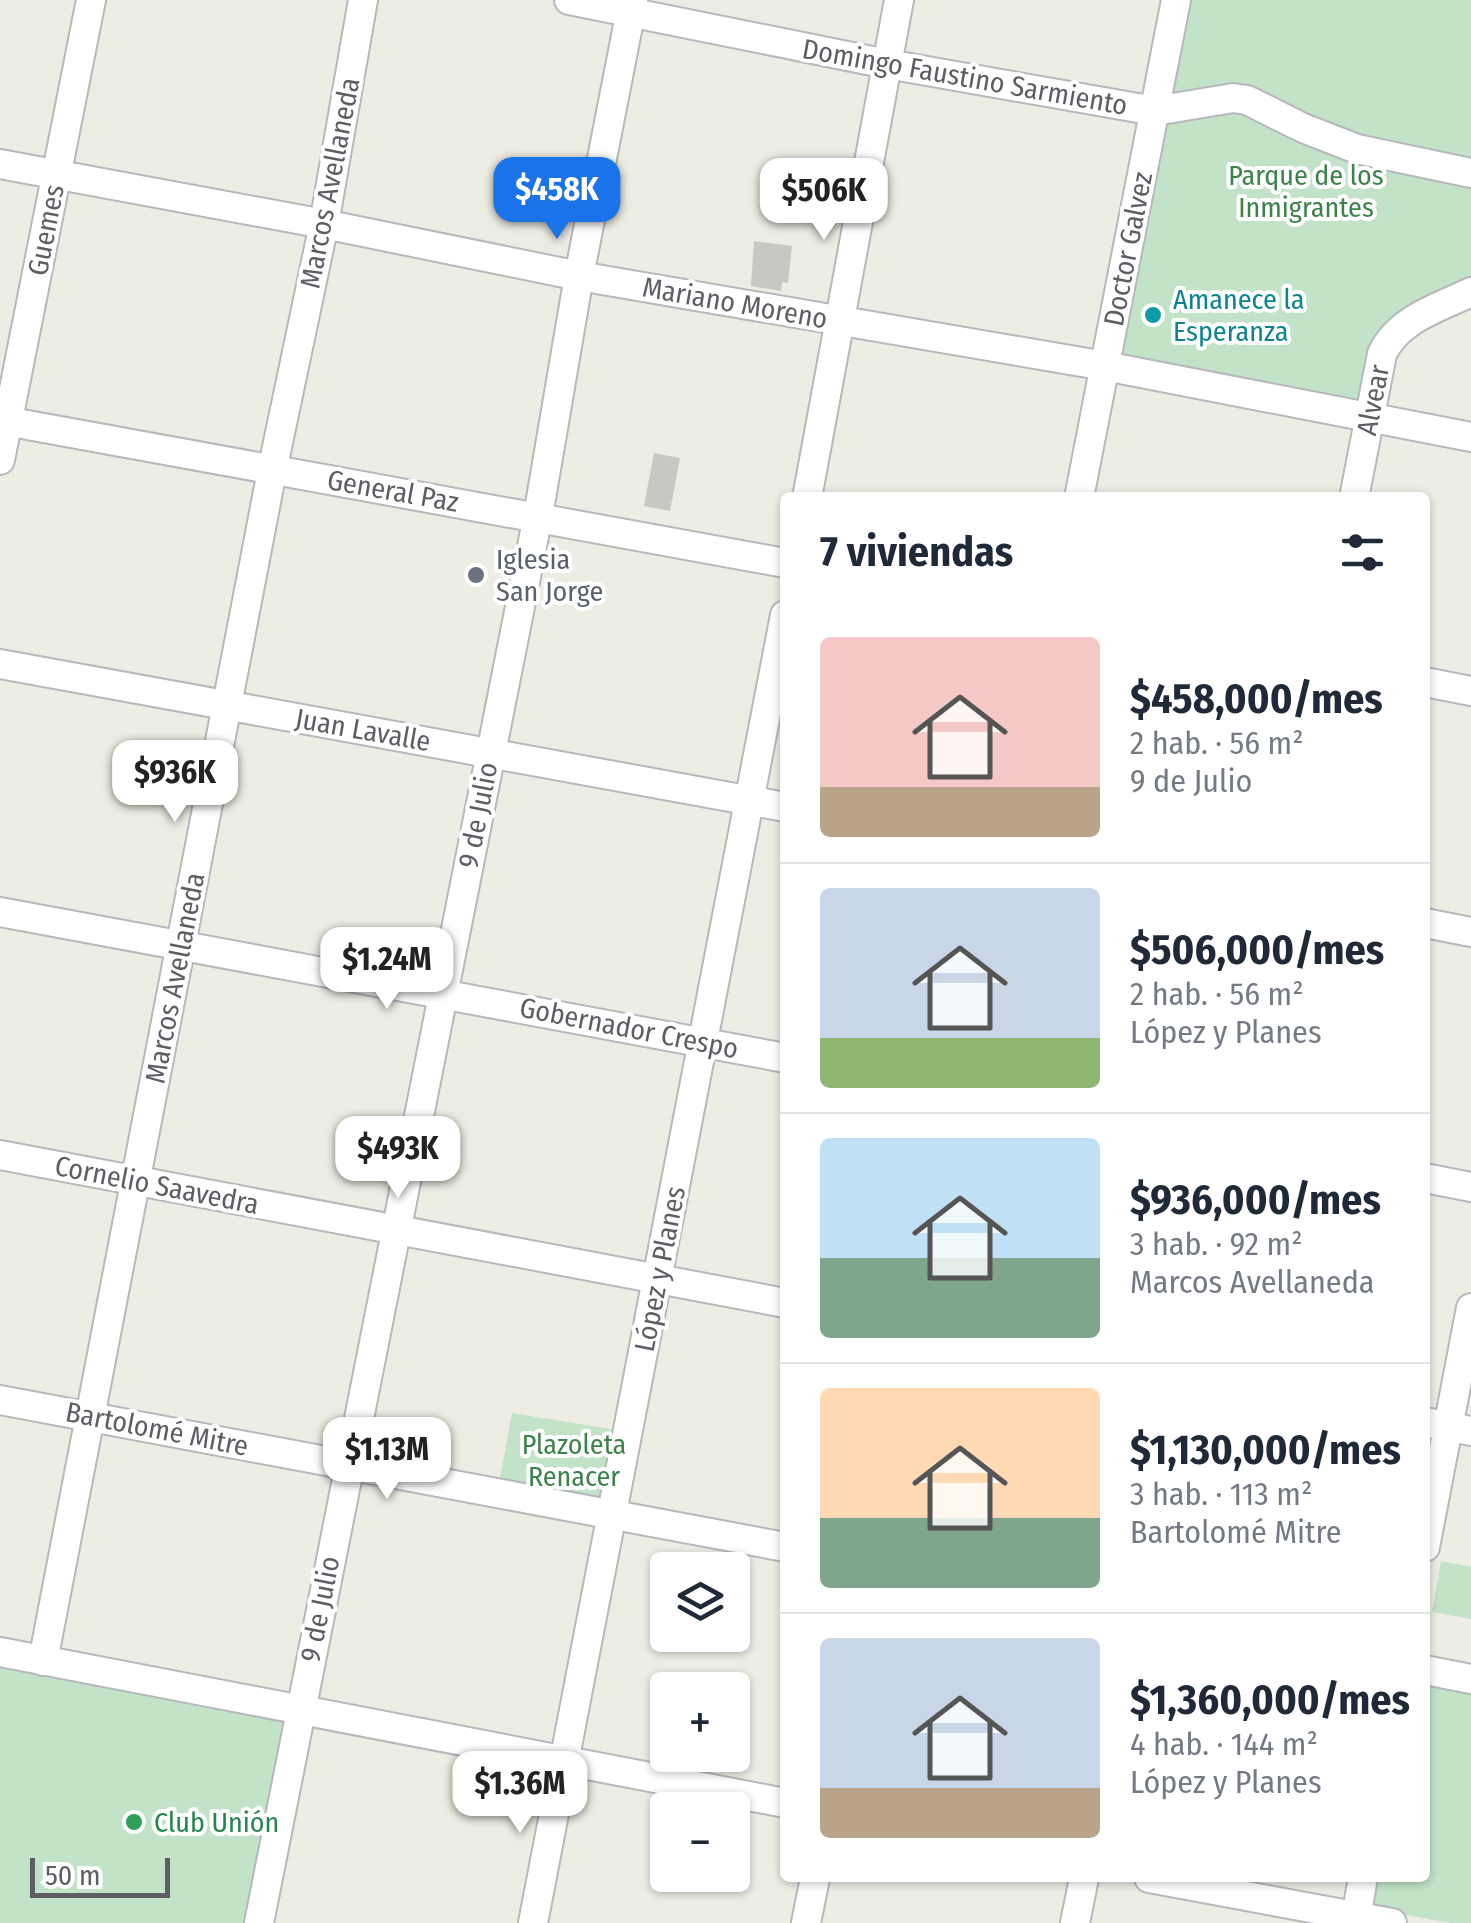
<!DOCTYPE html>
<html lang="es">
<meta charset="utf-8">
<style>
:root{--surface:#fff;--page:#f2f2f3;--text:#1f2937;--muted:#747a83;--line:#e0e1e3;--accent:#1a73e8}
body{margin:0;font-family:"Fira Sans Condensed",sans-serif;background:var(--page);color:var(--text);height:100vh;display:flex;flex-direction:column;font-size:38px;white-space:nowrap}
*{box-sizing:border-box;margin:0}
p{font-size:32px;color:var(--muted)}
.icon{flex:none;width:55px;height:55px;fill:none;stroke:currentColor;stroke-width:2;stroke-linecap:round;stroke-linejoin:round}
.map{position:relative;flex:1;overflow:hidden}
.details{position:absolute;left:780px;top:492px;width:650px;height:1390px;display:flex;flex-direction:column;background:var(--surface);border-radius:10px;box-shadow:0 2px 8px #0004}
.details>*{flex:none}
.fabs{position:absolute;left:650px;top:1552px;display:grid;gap:20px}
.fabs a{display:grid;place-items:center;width:100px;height:100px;border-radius:10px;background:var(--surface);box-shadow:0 2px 8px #0004;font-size:50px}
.scale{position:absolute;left:30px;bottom:25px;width:140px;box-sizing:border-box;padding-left:10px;border:5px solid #5c5e64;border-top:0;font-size:28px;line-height:35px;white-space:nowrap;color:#5c5e64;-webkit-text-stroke:8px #fff;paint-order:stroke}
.price{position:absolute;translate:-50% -85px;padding:0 22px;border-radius:20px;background:#fff;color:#222;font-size:32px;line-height:65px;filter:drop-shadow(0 2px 5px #0008)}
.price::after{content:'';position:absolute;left:50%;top:60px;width:30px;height:22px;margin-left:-15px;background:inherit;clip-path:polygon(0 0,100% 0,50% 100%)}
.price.current{background:var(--accent);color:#fff}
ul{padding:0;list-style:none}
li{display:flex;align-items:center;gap:30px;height:250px;padding:0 40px}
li+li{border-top:2px solid var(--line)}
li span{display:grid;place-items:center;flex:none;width:280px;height:200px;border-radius:10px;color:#555}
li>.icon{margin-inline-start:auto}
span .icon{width:120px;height:120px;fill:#fffc;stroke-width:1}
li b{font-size:42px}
h2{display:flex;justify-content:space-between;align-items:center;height:120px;padding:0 40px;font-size:42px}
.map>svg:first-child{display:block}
.green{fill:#c2e3c7}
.building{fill:#c9c7c1}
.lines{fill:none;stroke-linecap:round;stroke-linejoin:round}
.minor-casing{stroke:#b6b8bd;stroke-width:32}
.minor{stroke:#fff;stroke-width:28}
.culture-dot{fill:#0f9aa8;stroke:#fff;stroke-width:4}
.worship-dot{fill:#6b7280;stroke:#fff;stroke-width:4}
.leisure-dot{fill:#2e9e5b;stroke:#fff;stroke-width:4}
.labels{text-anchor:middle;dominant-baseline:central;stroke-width:8;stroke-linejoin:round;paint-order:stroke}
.street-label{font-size:28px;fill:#5c5e64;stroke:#fff}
.park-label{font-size:28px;fill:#3c8349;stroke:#fff}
.culture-label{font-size:28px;fill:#0d838f;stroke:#fff;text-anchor:start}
.worship-label{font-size:28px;fill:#5b616d;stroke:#fff;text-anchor:start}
.leisure-label{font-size:28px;fill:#27864d;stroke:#fff;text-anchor:start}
</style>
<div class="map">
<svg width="1471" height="1923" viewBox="0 0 1471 1923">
<rect width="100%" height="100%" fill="#edede4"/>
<g class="green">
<path d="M 1176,0 L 1471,0 L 1471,292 L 1403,325 L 1369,418 L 1105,366 Z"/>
<path d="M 512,1413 L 622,1431 L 608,1505 L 499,1484 Z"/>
<path d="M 1441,1561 L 1471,1567 L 1471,1619 L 1432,1612 Z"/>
<path d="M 0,1667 L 286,1722 L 248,1923 L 0,1923 Z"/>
<path d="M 1425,1684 L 1471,1692 L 1471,1923 L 1452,1923 L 1365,1908 L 1370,1878 L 1425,1878 Z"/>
</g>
<g class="building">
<path d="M 754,241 L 792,246 L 788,283 L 782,282 L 781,291 L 751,286 Z"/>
<path d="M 654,453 L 680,458 L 670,511 L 644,506 Z"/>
</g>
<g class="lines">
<defs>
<g id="minor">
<path d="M 569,0 L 887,64 L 1155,111 L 1233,98 L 1247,100 L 1303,128 L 1357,149 L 1471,173"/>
<path d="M 0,164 L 324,224 L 579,276 L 1105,366 L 1471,437"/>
<path d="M 0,420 L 785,563"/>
<path d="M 0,460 L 91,0"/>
<path d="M 807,498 L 899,0"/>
<path d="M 1079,498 L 1176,0"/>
<path d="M 1354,498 L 1382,354 C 1398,319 1438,308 1471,292"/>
<path d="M 0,664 L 785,807"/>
<path d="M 1425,682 L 1471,691"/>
<path d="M 0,912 L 785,1058"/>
<path d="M 1425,923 L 1471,932"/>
<path d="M 0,1155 L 785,1303"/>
<path d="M 1425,1178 L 1471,1187"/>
<path d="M 0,1400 L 785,1547"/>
<path d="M 1425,1422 L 1471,1431"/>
<path d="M 1425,1547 L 1471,1308"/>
<path d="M 0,1652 L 785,1803"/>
<path d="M 43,1661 L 272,471 L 324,224 L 363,0"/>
<path d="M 1425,1670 L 1471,1679"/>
<path d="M 1149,1878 L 1392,1923"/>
<path d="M 259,1923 L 538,516 L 579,276 L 633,0"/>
<path d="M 533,1923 L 785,615"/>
<path d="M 806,1923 L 815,1878"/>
<path d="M 1075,1923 L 1084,1878"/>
<path d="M 1355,1923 L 1363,1878"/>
</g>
</defs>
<use href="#minor" class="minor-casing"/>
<use href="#minor" class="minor"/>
</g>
<circle class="culture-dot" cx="1153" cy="315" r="10"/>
<circle class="worship-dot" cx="476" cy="575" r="10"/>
<circle class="leisure-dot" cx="134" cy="1822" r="10"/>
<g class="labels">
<g class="street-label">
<text transform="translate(965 77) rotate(10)">Domingo Faustino Sarmiento</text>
<text transform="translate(330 183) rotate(-79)">Marcos Avellaneda</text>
<text transform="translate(46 230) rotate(-79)">Guemes</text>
<text transform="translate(1128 249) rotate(-79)">Doctor Galvez</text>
<text transform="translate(735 303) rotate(10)">Mariano Moreno</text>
<text transform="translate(1373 400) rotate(-79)">Alvear</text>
<text transform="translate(393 491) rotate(10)">General Paz</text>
<text transform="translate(363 730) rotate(10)">Juan Lavalle</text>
<text transform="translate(478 815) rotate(-79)">9 de Julio</text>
<text transform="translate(175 978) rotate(-79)">Marcos Avellaneda</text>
<text transform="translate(629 1028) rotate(11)">Gobernador Crespo</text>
<text transform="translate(157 1185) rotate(11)">Cornelio Saavedra</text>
<text transform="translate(660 1269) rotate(-79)">López y Planes</text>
<text transform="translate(157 1429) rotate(11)">Bartolomé Mitre</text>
<text transform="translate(320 1609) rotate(-79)">9 de Julio</text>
</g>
<g class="park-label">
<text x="1306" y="175">Parque de los<tspan x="1306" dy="32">Inmigrantes</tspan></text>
<text x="574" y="1444">Plazoleta<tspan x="574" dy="32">Renacer</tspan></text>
</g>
<g class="culture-label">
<text x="1173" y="299">Amanece la<tspan x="1173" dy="32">Esperanza</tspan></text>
</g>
<g class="worship-label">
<text x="496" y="559">Iglesia<tspan x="496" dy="32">San Jorge</tspan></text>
</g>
<g class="leisure-label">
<text x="154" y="1822">Club Unión</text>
</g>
</g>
</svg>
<div class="fabs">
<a><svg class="icon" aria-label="layers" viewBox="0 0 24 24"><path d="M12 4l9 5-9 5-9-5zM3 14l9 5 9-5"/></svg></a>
<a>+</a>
<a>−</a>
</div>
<div class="scale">50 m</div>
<b class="price current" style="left:557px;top:242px">$458K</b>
<b class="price" style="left:824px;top:243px">$506K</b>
<b class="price" style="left:175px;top:825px">$936K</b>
<b class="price" style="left:387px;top:1012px">$1.24M</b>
<b class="price" style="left:398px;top:1201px">$493K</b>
<b class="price" style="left:387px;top:1502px">$1.13M</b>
<b class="price" style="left:520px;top:1836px">$1.36M</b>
<section class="details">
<h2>7 viviendas<svg class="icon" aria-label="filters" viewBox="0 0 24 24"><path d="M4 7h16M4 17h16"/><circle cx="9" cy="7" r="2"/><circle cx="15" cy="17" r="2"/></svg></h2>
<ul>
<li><span style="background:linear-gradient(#f6c9c9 75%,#b9a48a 0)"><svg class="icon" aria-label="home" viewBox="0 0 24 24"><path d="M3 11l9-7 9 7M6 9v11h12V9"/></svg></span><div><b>$458,000/mes</b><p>2 hab. · 56 m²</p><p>9 de Julio</p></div></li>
<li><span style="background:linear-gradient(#c9d6e8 75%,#8fb573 0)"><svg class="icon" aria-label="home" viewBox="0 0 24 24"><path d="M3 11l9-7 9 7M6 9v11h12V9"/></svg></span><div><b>$506,000/mes</b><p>2 hab. · 56 m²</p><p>López y Planes</p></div></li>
<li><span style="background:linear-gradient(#bfe0f5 60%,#7fa58c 0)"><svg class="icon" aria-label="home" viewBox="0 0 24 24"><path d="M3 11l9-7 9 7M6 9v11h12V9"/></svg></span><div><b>$936,000/mes</b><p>3 hab. · 92 m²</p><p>Marcos Avellaneda</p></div></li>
<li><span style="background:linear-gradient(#ffd9b3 65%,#7fa58c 0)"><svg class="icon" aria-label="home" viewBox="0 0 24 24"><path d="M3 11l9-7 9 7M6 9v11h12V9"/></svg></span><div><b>$1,130,000/mes</b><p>3 hab. · 113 m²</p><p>Bartolomé Mitre</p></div></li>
<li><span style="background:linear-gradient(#c9d6e8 75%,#b9a48a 0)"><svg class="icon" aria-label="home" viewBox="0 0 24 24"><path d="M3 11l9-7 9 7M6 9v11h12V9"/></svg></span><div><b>$1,360,000/mes</b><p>4 hab. · 144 m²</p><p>López y Planes</p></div></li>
</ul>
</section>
</div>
